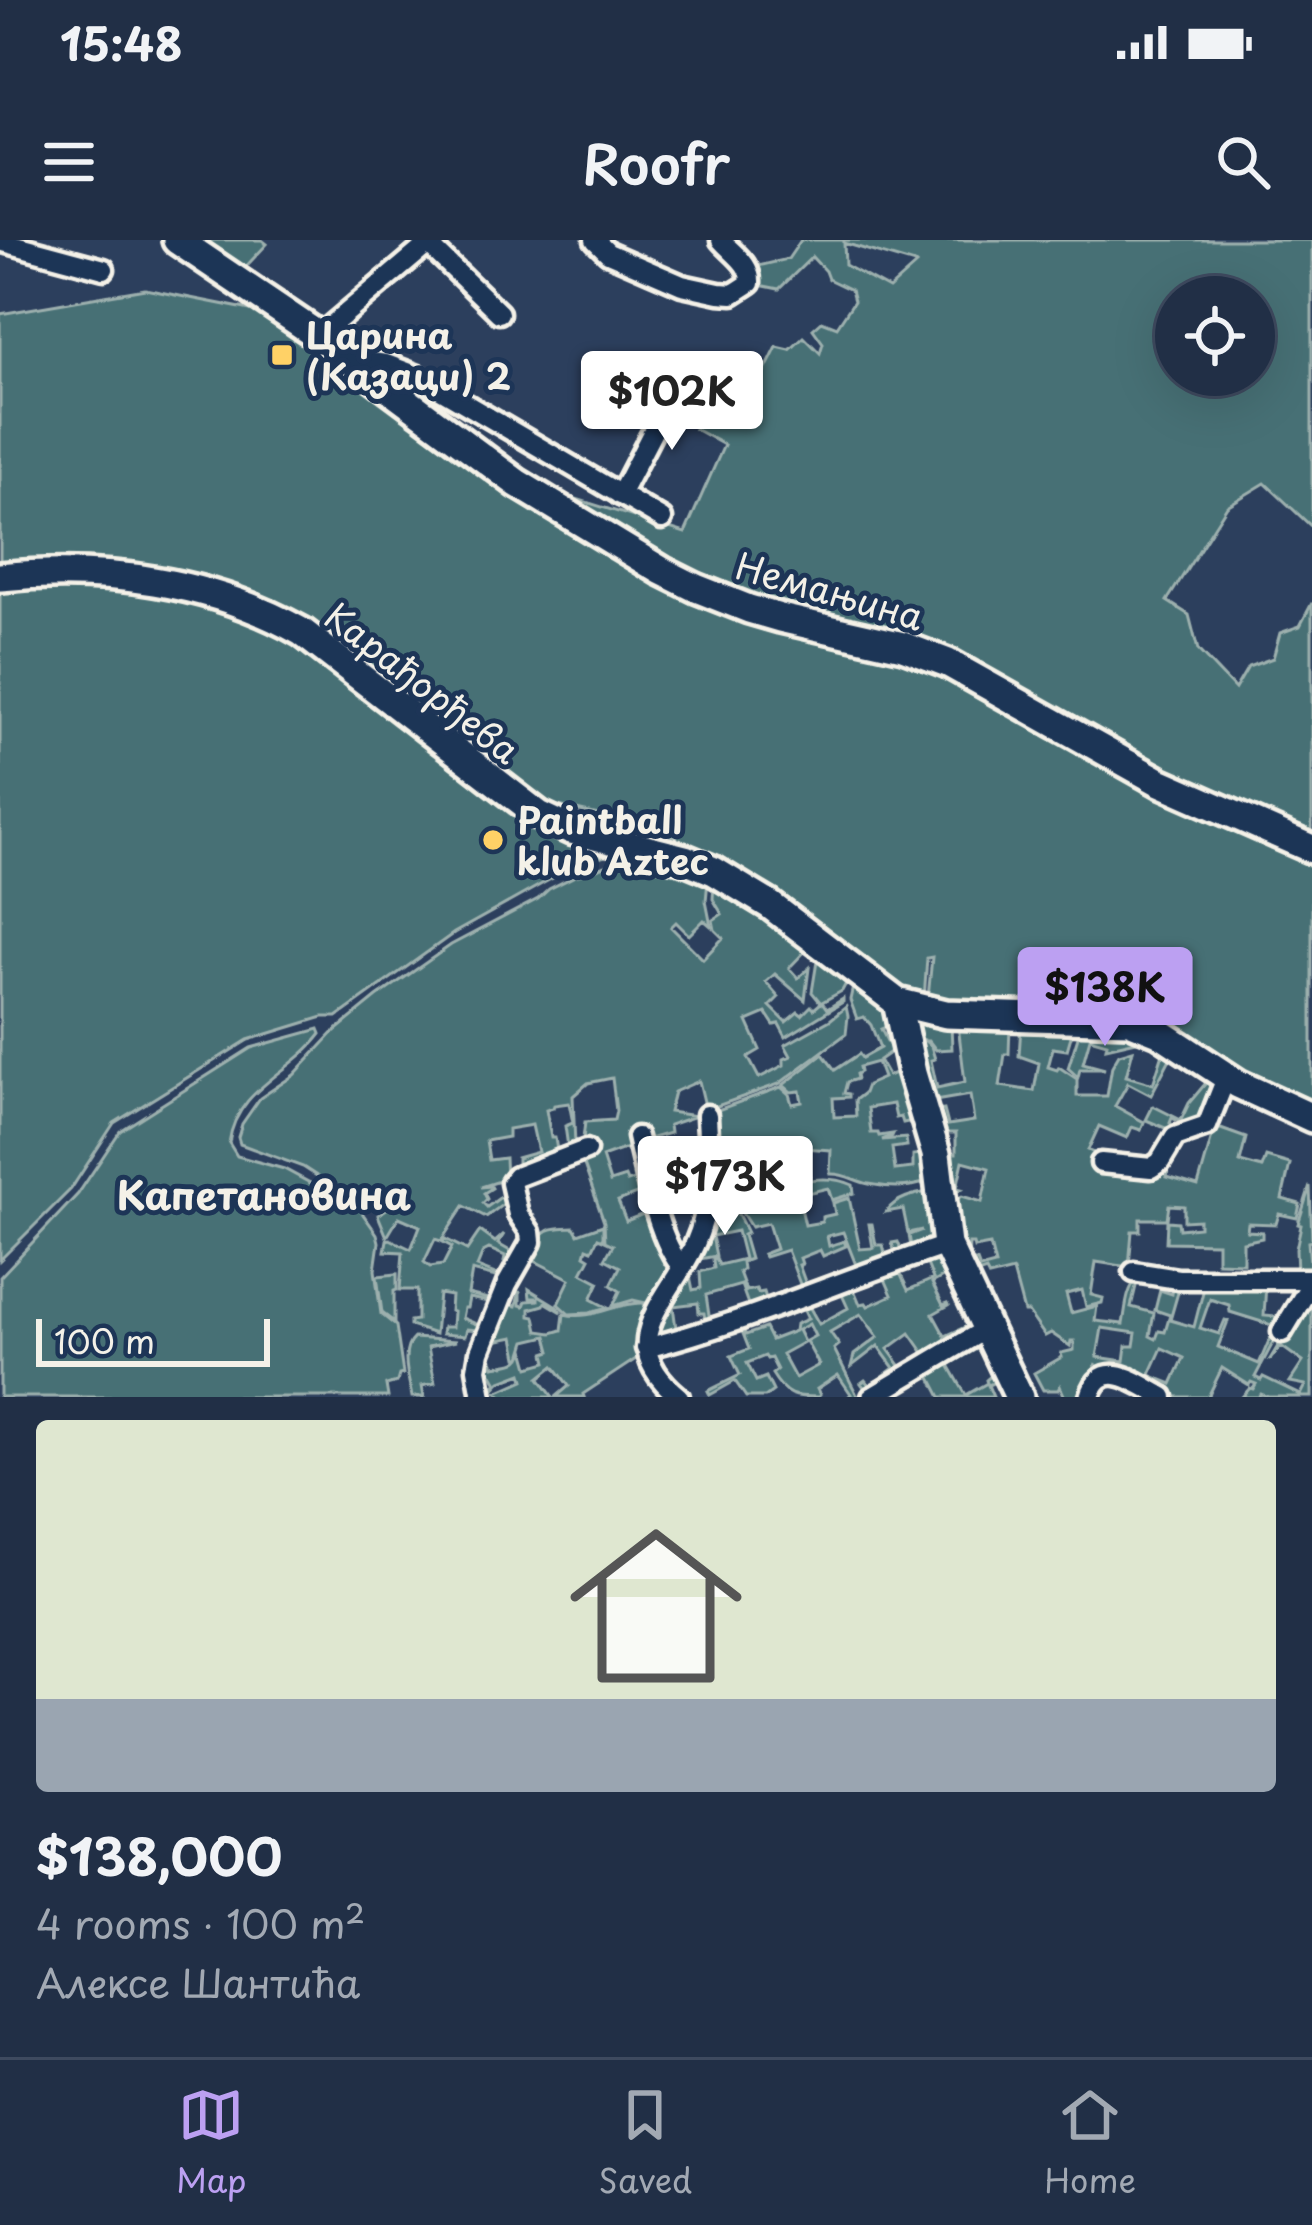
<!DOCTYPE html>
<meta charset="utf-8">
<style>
:root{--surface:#212f46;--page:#29374d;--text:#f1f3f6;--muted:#a2a9b3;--line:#3e4a5f;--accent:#bca0f2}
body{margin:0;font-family:"Playpen Sans",sans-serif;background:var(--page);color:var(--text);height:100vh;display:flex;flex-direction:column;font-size:45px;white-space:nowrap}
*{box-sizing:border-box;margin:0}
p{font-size:39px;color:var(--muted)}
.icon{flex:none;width:66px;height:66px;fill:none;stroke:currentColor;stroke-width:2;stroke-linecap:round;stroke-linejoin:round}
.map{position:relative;height:1157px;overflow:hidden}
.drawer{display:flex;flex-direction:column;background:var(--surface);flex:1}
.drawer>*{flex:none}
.tools{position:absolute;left:1155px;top:36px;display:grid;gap:24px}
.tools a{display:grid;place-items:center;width:120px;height:120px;border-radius:50%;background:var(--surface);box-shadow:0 12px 48px #0002,0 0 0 3px var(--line);font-size:60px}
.scale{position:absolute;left:36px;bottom:30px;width:234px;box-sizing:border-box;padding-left:12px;border:6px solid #f4f1e8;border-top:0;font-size:33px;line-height:42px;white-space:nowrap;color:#f4f1e8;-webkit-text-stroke:9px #1d3557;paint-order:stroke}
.price{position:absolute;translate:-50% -102px;padding:0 27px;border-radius:12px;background:#fff;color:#222;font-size:39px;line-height:78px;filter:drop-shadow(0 3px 6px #0008)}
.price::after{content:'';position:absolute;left:50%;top:72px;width:36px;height:27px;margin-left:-18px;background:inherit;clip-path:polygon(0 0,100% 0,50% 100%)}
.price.active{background:var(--accent);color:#111}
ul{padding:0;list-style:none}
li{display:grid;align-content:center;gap:24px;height:636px;padding:0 36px}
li+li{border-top:3px solid var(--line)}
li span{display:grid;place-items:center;height:372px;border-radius:12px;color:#555}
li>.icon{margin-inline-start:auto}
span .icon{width:216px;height:216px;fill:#fffc;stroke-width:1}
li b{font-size:51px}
.status{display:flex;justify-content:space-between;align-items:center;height:84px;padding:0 60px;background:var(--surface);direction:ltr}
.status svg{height:33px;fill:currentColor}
header{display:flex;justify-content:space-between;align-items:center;height:156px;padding:0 36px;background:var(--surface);font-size:54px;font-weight:600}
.tabs{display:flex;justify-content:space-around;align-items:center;height:168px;border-top:3px solid var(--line);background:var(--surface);font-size:33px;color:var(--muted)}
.tabs a{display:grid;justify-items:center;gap:6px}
.tabs .active{color:var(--accent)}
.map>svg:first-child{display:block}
.green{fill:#467075;stroke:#9db0ae;stroke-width:3;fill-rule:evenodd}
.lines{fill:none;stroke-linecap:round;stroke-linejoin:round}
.street-casing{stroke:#f4f1e8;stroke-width:27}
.secondary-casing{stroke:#f4f1e8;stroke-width:36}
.street{stroke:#1d3557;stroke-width:18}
.secondary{stroke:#1d3557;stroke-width:27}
.poi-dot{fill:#ffd166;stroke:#1d3557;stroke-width:4.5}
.labels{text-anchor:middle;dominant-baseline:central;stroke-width:10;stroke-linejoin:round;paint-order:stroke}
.poi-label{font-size:36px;font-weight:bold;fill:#f4f1e8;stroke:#1d3557;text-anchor:start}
.street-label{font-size:36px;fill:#f4f1e8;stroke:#1d3557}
.neighbourhood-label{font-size:39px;font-weight:bold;fill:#f4f1e8;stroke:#1d3557}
</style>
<div class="status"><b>15:48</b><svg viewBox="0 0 49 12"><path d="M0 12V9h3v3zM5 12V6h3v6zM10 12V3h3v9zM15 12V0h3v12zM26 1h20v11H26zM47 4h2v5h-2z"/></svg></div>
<header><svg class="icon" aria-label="menu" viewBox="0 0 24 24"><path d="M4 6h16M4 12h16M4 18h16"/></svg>Roofr<svg class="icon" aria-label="search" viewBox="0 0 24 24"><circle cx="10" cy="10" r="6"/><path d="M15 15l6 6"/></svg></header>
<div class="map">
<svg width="1312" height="1157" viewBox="0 0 1312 1157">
<rect width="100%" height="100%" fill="#2c3f5d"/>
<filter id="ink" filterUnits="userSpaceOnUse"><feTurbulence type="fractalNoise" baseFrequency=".00833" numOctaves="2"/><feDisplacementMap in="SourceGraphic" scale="24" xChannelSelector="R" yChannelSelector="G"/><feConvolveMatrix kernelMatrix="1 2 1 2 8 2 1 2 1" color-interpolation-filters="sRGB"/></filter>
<g filter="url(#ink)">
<g class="green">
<path d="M 192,0 L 262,0 L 267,4 L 238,35 Z"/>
<path d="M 801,0 L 1312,0 L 1312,287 L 1265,243 L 1227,266 L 1167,361 L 1189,375 L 1198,410 L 1235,449 L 1248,427 L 1273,418 L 1280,393 L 1300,386 L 1312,363 L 1312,870 L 1166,790 L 992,764 L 928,758 L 932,717 L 927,718 L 924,759 L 902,750 L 740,633 L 704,611 L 652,587 L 545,563 L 283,372 L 0,328 L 0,74 L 145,49 L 276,75 L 484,230 L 685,293 L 724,205 L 695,189 L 716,160 L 743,175 L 777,107 L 790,110 L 804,97 L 820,113 L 823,103 L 813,89 L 822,81 L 837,87 L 854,61 L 851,50 L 828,39 L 825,31 L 812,17 L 779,49 L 759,45 L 754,27 L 788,19 ZM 844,3 L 915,24 L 916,25 L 889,49 L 845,25 ZM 1176,57 L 1254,57 L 1254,135 L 1176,135 Z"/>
<path d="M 0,343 L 85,343 L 216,364 L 265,383 L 618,612 L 576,625 L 454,693 L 337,777 L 323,777 L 248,800 L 114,883 L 71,949 L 0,1020 Z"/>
<path d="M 639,615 L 708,640 L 706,661 L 711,686 L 704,680 L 689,695 L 676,682 L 671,687 L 703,719 L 723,698 L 715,690 L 713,680 L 722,674 L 713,659 L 714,643 L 811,705 L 789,728 L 798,738 L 809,728 L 805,760 L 775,734 L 766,742 L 779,757 L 770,766 L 786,782 L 798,772 L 802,775 L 811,766 L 814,769 L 821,763 L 812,752 L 819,709 L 850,736 L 842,751 L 822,762 L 827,769 L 843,759 L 843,762 L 786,797 L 779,784 L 774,785 L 766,773 L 747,781 L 760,810 L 748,817 L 759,838 L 784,825 L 784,819 L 791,816 L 785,805 L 830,780 L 846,767 L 848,776 L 846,794 L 779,844 L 706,870 L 699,841 L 674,852 L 669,872 L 696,876 L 669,885 L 670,893 L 642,901 L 642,934 L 635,928 L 627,908 L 602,917 L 610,942 L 625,937 L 627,942 L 634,940 L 633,935 L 636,933 L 647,950 L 618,961 L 626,981 L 646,973 L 642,957 L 648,955 L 669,1020 L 666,1022 L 669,1022 L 672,1032 L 650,1064 L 633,1060 L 613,1066 L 620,1051 L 611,1045 L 620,1027 L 605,1019 L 613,1005 L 605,1001 L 604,982 L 581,916 L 585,882 L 614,880 L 616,871 L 612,838 L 588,843 L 573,856 L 575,906 L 568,907 L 565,886 L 573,883 L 569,863 L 554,865 L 553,868 L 546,870 L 551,898 L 555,898 L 558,917 L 517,929 L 517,918 L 538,912 L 532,885 L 508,889 L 508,897 L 486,901 L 489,920 L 505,918 L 506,939 L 481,947 L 491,946 L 492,948 L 484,953 L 487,959 L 483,963 L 487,967 L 505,954 L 509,960 L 486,977 L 464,966 L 441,1001 L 435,999 L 424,1022 L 430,1027 L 443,1025 L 452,1007 L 443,1002 L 445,999 L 467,1010 L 480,991 L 495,1002 L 504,994 L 498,1004 L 517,1015 L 511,1026 L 504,1022 L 505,1016 L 489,1009 L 483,1012 L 477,1027 L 500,1036 L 505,1028 L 509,1031 L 504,1039 L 472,1031 L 468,1054 L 492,1060 L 493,1063 L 469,1058 L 467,1068 L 464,1068 L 462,1078 L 481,1086 L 479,1090 L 467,1089 L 465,1096 L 442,1094 L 443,1087 L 452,1087 L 453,1072 L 450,1071 L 451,1056 L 439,1054 L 435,1094 L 410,1086 L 410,1081 L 417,1080 L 417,1050 L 400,1050 L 403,1012 L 385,1011 L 387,1000 L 390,999 L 411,1009 L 420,986 L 399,977 L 387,997 L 378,975 L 388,968 L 382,960 L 369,968 L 358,964 L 358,956 L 346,955 L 303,927 L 240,904 L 238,897 L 242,884 L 260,858 L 294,835 L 335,791 L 377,757 L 451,705 L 538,659 L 549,649 L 575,636 Z"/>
<path d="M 854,742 L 865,745 L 891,785 L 881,789 L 892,811 L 879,820 L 888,836 L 902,830 L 918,880 L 903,883 L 901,877 L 896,878 L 893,864 L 868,868 L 871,893 L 878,893 L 879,896 L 893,894 L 892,896 L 882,900 L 906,898 L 907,906 L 892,908 L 895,930 L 913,928 L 913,915 L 928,913 L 930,941 C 912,948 889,948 869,944 C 854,941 845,933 830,934 L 831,910 L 803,908 L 801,931 L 810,932 L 810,936 L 778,942 L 776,935 L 786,932 L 784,910 L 760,912 L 762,935 L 772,935 L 773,944 L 764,950 C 793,943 825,932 853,945 L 854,953 L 832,960 L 828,948 L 798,955 L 805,985 L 822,982 L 822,977 L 835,974 L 833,963 L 849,958 L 860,1009 L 873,1008 L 869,984 L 872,984 L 876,1005 L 883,1005 L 887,1020 L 858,1030 L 843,992 L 827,996 L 829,1006 L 844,1001 L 846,1006 L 823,1016 L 820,1010 L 800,1018 L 802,1024 L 799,1025 L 808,1050 L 803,1052 L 787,1010 L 765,1017 L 763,1014 L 776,1009 L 768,983 L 751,987 L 742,973 L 733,966 L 736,956 L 734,944 L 757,939 L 752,913 L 725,918 L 729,941 L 714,948 L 717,876 L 712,872 L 781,847 L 789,854 L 792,864 L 802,862 L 800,851 L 791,852 L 783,845 L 823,814 L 835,830 L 859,814 L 862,818 L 880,808 L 871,785 L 864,777 L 857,779 L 850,760 ZM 877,822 L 883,838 L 867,845 L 864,853 L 855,860 L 856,876 L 834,877 L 833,858 L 849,857 L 849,854 L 844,853 L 847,842 L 857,839 L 856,834 L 860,832 L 859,827 Z"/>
<path d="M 913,784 L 951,784 L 952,809 L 936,810 L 929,801 L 925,801 L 931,806 L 935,819 L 931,820 L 937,848 L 965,842 L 958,785 L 1010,786 L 1009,814 L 1005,814 L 1000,846 L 1034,851 L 1039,823 L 1019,816 L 1021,786 L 1074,786 L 1067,810 L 1053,808 L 1048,827 L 1057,830 L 1059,827 L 1077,839 L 1077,856 L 1107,856 L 1112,826 L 1119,814 L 1133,810 L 1126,836 L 1153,844 L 1164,810 L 1171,811 L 1171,817 L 1151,855 L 1128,843 L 1115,866 L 1144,882 L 1141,890 L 1132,887 L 1127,898 L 1099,886 L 1088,910 L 1099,915 L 1171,921 L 1167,937 L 1198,946 L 1225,851 L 1245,857 L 1243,862 L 1228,858 L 1218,888 L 1246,898 L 1240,922 L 1262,928 L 1266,917 L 1290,924 L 1282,959 L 1300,964 L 1297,978 L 1279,974 L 1276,984 L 1248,983 L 1247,991 L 1262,992 L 1262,998 L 1243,1002 L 1243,1023 L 1217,1022 L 1217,1003 L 1166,1002 L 1167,981 L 1178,982 L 1179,989 L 1199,987 L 1199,980 L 1184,981 L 1184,966 L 1169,965 L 1167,979 L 1140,979 L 1140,991 L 1132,991 L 1129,1027 L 1096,1022 L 1091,1055 L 1103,1058 L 1102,1063 L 1086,1067 L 1082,1050 L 1066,1054 L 1071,1073 L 1097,1066 L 1095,1081 L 1123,1084 C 1126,1069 1126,1049 1138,1038 L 1131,1067 L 1154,1073 L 1150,1096 L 1156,1099 L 1159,1091 L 1165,1092 L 1170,1075 L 1155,1070 L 1160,1050 L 1172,1054 L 1173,1048 L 1185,1044 L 1188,1050 L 1179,1049 L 1170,1080 L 1194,1087 L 1205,1044 L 1226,1045 L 1226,1049 L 1238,1050 L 1240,1044 L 1266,1044 L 1264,1076 L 1287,1078 L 1278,1087 L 1230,1072 L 1229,1065 L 1210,1059 L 1200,1088 L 1219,1094 L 1225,1080 L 1228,1081 L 1218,1107 L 1259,1124 L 1271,1096 L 1276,1097 L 1255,1137 L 1261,1140 L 1263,1137 L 1301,1155 L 1306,1145 L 1290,1142 L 1303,1122 L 1281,1106 L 1269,1121 L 1312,1050 L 1312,1157 L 1268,1157 L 1261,1154 L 1259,1157 L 1242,1157 L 1250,1148 L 1253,1149 L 1256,1144 L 1251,1142 L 1249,1145 L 1222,1128 L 1208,1157 L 1174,1157 L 1149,1144 L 1152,1136 L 1172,1144 L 1184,1118 L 1162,1108 L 1146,1143 L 1110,1130 L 1096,1129 L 1096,1123 L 1085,1157 L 1065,1157 L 1060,1146 L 1058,1150 L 1043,1150 L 1034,1133 L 1062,1117 L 1061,1113 L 1074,1110 L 1074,1101 L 1071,1101 L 1070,1106 L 1051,1093 L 1045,1096 L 1028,1072 L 1024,1072 L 1013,1031 L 989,1037 L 986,1031 L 972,1036 L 969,1031 L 974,1021 L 977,1021 L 980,1029 L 995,1025 L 990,1005 L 974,1008 L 973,1004 L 969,1004 L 968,1023 L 965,1025 L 949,963 L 962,956 L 982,962 L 989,928 L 963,921 L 957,948 L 961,949 L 949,955 L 945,913 L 956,913 L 956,893 L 944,893 L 944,909 L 932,872 L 944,870 L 948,885 L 974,881 L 970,855 L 929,862 L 913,800 L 925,800 L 913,798 ZM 1102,1088 L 1136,1093 L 1134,1106 L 1126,1106 L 1124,1121 L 1097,1117 Z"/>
<path d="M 1081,787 L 1122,788 L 1145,799 L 1106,808 L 1107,803 L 1090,798 L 1083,823 L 1105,829 L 1080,829 L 1078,837 L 1068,828 Z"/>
<path d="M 319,789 L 321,794 C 291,834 236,848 229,903 L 237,916 L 284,929 L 360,970 L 377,994 L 379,1002 L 375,1030 L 381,1074 L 396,1086 L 403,1134 L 399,1135 L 397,1142 L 386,1145 L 388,1157 L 0,1157 L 0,1037 L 78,954 L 120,891 L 251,808 Z"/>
<path d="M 1211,837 L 1220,842 L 1208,877 L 1179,887 L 1180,882 L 1172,878 L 1170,883 L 1173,885 L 1170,890 L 1146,880 L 1153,866 L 1181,880 L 1189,863 Z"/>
<path d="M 703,913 L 703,933 L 679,936 L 675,927 L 669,930 L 673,943 L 655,949 L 649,928 Z"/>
<path d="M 1310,946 L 1312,1001 L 1308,1002 L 1311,1033 L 1297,1032 L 1296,1009 L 1301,985 L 1298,984 Z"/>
<path d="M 930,952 L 937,999 L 896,1017 L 892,1003 L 898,1002 L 900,1007 L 911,1007 L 909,995 L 922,990 L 908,993 L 903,969 L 886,972 C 896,958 914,954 930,952 Z"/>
<path d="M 726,969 L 738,974 L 747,993 L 743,995 L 750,1019 L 742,1022 L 743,1029 L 739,1032 L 746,1051 L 756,1049 L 758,1053 L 764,1052 L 768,1065 L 750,1070 L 741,1045 L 706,1055 L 710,1082 L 706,1088 L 704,1073 L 699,1073 L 698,1063 L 673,1066 L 676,1088 L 701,1086 L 656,1097 L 655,1085 L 686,1034 L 690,1036 L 693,1050 L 701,1048 L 700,1032 L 714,1028 L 713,1019 L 716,1018 L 719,1025 L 744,1019 L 737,991 L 712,996 L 716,1016 L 694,1020 L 714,970 Z"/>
<path d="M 603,985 L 603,1000 L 598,998 L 592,1010 L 587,1008 L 585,1015 L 590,1018 L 582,1033 L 599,1042 L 591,1059 L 608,1068 L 589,1073 L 569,1074 L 558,1064 L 570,1039 L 529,1018 C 546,990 540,988 574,987 L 578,994 Z"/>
<path d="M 940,1015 L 948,1034 L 932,1043 L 943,1065 L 948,1063 L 949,1065 L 933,1074 L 945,1096 L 967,1086 L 966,1082 L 974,1077 L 976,1087 L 923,1123 L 919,1117 L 924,1113 L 910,1093 L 888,1109 L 902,1128 L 914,1121 L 918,1126 L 869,1154 L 861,1143 L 865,1140 L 870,1146 L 894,1128 L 878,1106 L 851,1127 L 854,1115 L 878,1097 L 861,1074 L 830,1092 L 839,1105 L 834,1109 L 858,1157 L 848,1157 L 851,1154 L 838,1135 L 817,1149 L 820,1155 L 818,1157 C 793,1157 786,1157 772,1134 L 777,1130 L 771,1118 L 767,1119 L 765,1116 L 747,1123 L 756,1141 L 766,1137 L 773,1151 L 765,1157 L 746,1157 L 735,1141 L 710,1155 L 708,1151 L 740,1135 L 731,1116 L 749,1109 L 740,1086 L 746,1095 L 765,1088 L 771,1100 L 795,1091 L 796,1084 L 808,1079 L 800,1062 L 810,1068 L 819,1084 L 848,1068 L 838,1046 L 852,1045 L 860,1064 L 866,1063 L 868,1066 L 892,1055 L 881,1030 L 899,1031 L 908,1050 L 933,1039 L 925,1019 ZM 809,1084 L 815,1096 L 806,1101 L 819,1125 L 795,1138 L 782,1114 L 804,1102 L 798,1090 Z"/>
<path d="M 397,1034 L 397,1050 L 394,1051 L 394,1082 L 382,1073 L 377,1036 Z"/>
<path d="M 529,1049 L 555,1065 L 562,1072 L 545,1062 L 544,1065 L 530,1069 L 530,1076 L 535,1077 L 538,1091 L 552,1093 L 562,1090 L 564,1074 C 593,1081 615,1062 643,1063 L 647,1067 L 638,1093 L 639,1117 L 583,1154 L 584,1157 L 556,1157 L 569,1146 L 554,1126 L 539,1138 L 553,1157 L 504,1157 L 497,1152 L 524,1140 L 522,1133 L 501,1141 L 487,1156 L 484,1149 L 497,1143 L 490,1131 L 482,1133 L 482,1122 L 492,1120 L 494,1126 C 509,1124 521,1125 524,1109 L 529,1127 L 547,1122 L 545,1113 L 551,1111 L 547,1096 L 526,1101 L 521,1117 L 518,1117 L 514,1097 L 494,1101 L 507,1064 L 516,1066 L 520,1051 L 520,1065 L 524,1066 L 526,1061 L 538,1060 L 538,1058 L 530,1058 Z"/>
<path d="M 983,1097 L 987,1103 L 949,1125 L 966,1155 L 987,1143 L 986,1140 L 993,1134 L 979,1111 L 987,1107 L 1002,1139 L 988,1145 L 993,1157 L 941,1157 L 928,1132 Z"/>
<path d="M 414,1098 L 456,1101 L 428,1107 L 435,1143 L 422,1146 L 424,1157 L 412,1157 C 409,1139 399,1111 414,1098 Z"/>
</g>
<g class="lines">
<defs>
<g id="street">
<path d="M 595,0 L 608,13 L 682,45 L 719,53 L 733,54 L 750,43 C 751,23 733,14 721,0"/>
<path d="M 0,1 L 104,29"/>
<path d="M 319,96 L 428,4 L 499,73"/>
<path d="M 357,120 L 386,124 L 418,136 L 662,279"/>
<path d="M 620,255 L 676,147"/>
<path d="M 637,897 C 645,931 659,1003 682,1027"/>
<path d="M 1101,923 L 1151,928 L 1160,922 L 1175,897 L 1207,886 L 1226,838"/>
<path d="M 1134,1032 L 1178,1039 L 1312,1039"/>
<path d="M 1282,1092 L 1312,1042"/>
<path d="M 646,1108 C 749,1082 846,1038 947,1005"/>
<path d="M 482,1157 L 477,1129 L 480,1112 L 507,1044 L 531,1002 L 530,992 L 518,974 L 511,943 L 516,937 L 586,910"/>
<path d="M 679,1157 C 614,1104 663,1066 691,1012 C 698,999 703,983 706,968 C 713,939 708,905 707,875"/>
<path d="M 872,1157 L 986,1089"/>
<path d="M 1090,1157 C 1102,1115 1137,1143 1163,1157"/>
</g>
<g id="secondary">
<path d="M 177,0 L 319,96 L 517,243 L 662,331 L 696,348 L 749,369 L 780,378 L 903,406 L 948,423 L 1160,542 L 1312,609"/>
<path d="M 0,337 C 103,327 210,340 302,392 L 539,575 L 571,590 L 685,619 L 714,631 L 770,665 L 897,762 L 946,774 L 1129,780 L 1159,792 L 1238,844 L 1312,878"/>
<path d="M 897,762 L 912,833 L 936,914 L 947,1005 L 1019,1157"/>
</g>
</defs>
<use href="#street" class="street-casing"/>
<use href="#secondary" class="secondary-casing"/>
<use href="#street" class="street"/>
<use href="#secondary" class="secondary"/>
</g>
</g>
<g class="poi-dot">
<rect x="270" y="103" width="24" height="24" rx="6"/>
<circle cx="493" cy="600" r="12"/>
</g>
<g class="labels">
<g class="poi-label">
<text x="306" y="94">Царина<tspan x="306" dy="41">(Казаци) 2</tspan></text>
<text x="517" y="579">Paintball<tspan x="517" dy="41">klub Aztec</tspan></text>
</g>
<g class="street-label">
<text transform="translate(830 350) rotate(16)">Немањина</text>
<text transform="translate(423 442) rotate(38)">Карађорђева</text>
</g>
<g class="neighbourhood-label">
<text x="264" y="953">Капетановина</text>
</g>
</g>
</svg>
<div class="tools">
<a><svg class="icon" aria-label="locate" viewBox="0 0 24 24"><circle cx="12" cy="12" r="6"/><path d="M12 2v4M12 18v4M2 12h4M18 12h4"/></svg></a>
</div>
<div class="scale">100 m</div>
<b class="price" style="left:672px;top:213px">$102K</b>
<b class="price active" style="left:1105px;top:809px">$138K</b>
<b class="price" style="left:725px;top:998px">$173K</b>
</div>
<section class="drawer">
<ul>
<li><span style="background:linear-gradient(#dfe7d0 75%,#9aa5b1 0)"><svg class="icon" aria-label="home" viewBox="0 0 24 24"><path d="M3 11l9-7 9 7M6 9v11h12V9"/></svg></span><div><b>$138,000</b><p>4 rooms · 100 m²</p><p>Алексе Шантића</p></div></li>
</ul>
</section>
<nav class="tabs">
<a class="active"><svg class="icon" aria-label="map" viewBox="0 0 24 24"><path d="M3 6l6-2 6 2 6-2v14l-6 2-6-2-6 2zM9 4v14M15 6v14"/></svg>Map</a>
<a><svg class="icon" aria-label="saved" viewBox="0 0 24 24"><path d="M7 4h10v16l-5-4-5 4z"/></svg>Saved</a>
<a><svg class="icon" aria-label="home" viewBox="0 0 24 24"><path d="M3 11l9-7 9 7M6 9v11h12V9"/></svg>Home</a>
</nav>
